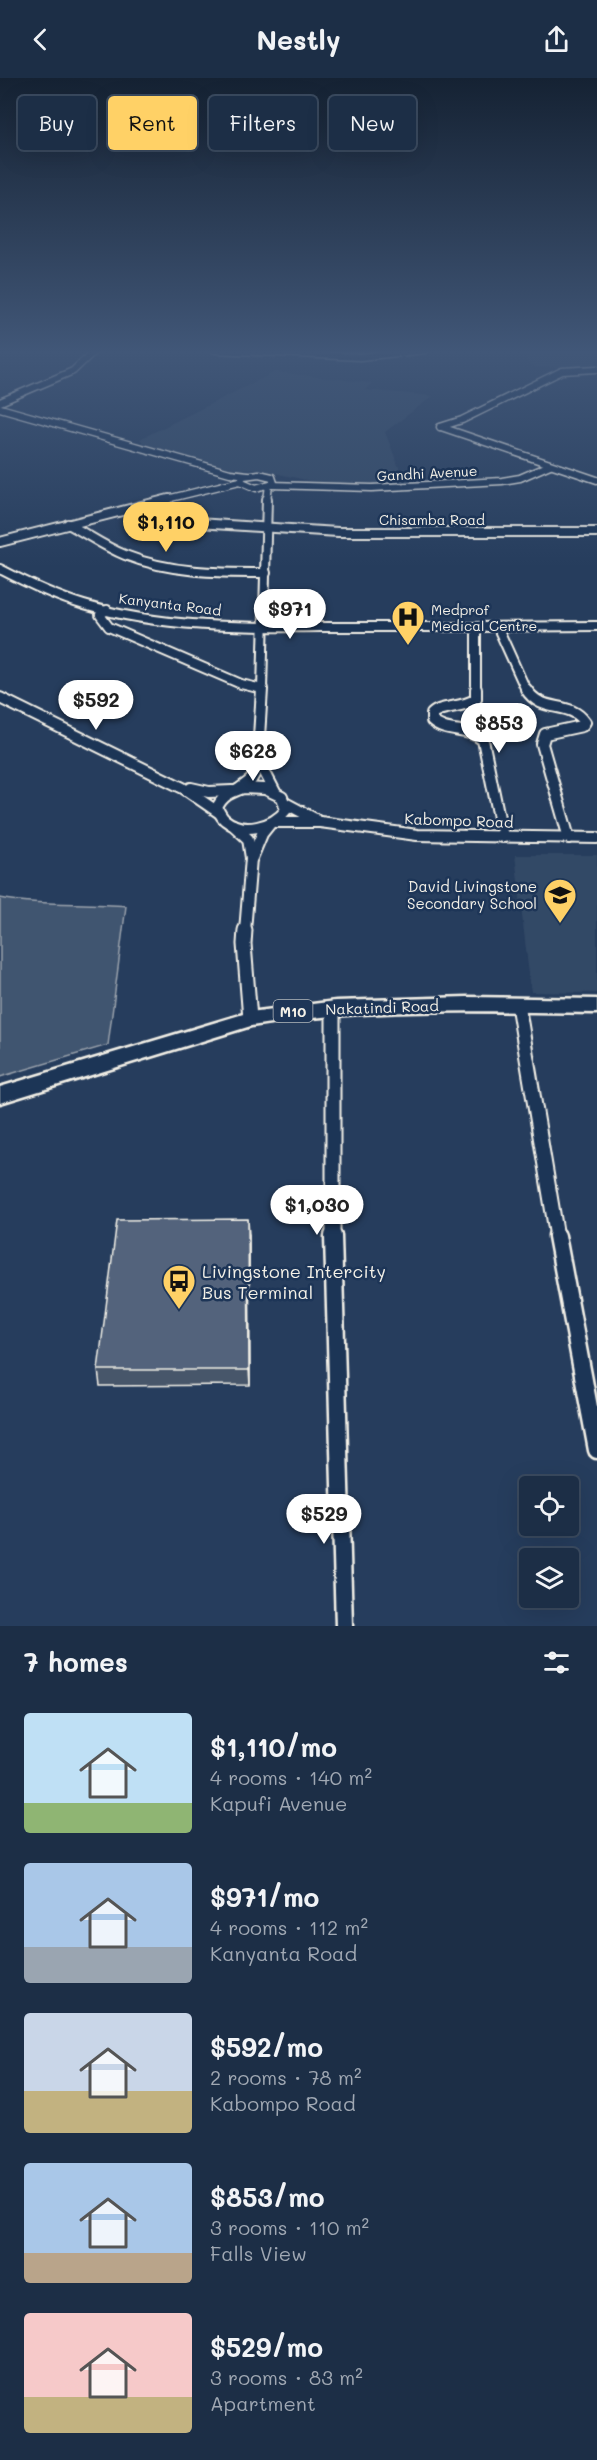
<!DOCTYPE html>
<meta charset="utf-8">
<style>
:root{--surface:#1c2e46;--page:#25364d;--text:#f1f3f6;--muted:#a0a8b3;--line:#3a4a5f;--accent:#ffd166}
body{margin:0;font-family:Mali,sans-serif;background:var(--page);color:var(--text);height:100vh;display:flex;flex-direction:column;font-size:22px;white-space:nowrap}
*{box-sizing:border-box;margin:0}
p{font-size:20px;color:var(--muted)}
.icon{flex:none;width:33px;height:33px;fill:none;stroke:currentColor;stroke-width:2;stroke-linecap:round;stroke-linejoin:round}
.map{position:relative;height:1548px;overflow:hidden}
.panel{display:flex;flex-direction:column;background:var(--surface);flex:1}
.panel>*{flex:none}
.banner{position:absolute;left:18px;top:18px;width:561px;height:54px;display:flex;gap:12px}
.buttons{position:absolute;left:519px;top:1398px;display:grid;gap:12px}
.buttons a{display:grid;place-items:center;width:60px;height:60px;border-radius:6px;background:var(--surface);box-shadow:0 6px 24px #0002,0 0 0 2px var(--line);font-size:30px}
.price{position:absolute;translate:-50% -51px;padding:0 14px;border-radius:21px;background:#fff;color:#222;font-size:20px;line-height:39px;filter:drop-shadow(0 2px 3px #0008)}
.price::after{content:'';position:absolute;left:50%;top:36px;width:18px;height:14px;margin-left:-9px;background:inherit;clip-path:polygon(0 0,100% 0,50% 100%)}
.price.active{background:var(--accent);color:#111}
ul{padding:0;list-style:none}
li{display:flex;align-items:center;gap:18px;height:150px;padding:0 24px}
li span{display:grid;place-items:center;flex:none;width:168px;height:120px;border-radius:6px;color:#555}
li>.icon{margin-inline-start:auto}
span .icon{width:72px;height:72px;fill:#fffc;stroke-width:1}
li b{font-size:26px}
h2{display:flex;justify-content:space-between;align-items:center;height:72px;padding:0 24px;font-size:26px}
.tag{padding:0 21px;border-radius:6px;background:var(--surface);box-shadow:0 6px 24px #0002,0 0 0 2px var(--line);font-size:21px;line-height:54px}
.tag.active{background:var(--accent);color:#111}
header{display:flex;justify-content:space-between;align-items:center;height:78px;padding:0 24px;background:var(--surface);font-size:27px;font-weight:700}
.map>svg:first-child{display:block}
.built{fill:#334966}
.green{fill:#40546f;stroke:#9aa2ac;stroke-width:1.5}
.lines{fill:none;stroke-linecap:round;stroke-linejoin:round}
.minor-far4-casing{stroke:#f4f1e8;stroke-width:9}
.minor-far3-casing{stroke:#f4f1e8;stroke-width:12}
.minor-far2-casing{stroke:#f4f1e8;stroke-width:14}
.minor-far1-casing{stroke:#f4f1e8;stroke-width:17}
.minor-casing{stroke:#f4f1e8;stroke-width:21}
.highway-casing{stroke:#f4f1e8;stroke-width:5}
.minor-far4{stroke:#1d3557;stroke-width:6}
.minor-far3{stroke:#1d3557;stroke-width:8}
.minor-far2{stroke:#1d3557;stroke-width:10}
.minor-far1{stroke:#1d3557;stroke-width:13}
.minor{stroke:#1d3557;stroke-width:16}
.highway{fill:#1d3557;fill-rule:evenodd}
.wall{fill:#47566a;stroke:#f4f1e8;stroke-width:1.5}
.shaded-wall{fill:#394656;stroke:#f4f1e8;stroke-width:1.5}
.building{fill:#52647b;stroke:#f4f1e8;stroke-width:1.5}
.labels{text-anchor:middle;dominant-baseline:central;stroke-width:5;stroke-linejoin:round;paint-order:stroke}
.far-street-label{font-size:14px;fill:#f4f1e8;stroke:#1d3557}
.far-poi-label{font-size:14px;fill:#f4f1e8;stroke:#1d3557;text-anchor:start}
.shield{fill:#1d3557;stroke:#b4b9bc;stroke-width:1.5}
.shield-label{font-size:14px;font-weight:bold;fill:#f4f1e8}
.street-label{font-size:15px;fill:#f4f1e8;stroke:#1d3557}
.poi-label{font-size:15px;fill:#f4f1e8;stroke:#1d3557;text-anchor:end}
.near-poi-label{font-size:18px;fill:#f4f1e8;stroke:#1d3557;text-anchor:start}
</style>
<header><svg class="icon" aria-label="back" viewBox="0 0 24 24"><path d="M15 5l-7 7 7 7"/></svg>Nestly<svg class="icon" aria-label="share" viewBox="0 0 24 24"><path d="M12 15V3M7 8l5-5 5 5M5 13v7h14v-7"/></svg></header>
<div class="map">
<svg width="597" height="1548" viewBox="0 0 597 1548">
<rect width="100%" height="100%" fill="#263d5d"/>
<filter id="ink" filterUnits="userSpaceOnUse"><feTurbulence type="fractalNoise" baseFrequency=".0167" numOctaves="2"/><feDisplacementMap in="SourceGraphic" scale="12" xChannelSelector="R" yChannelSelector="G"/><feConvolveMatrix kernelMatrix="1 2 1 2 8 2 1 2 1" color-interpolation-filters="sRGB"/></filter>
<g filter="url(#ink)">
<g class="built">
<path d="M 523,272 L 597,272 L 597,291 L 536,289 L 529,286 Z"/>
<path d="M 275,294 L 372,305 L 365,312 L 433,318 L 385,354 L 405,405 L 330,405 L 306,402 L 256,391 L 231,391 L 145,367 L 140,361 Z"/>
<path d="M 515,777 L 597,777 L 597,915 L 531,914 Z"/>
</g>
<path class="green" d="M 0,820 C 41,828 84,824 126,828 L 108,967 L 0,999 Z"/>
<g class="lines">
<defs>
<g id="minor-far4">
<path d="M 215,272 L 360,279 L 425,272"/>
<path d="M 0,324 L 73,293 L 95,272"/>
<path d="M 0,330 L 230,395 L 248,397"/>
<path d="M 440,349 L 462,342 L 562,293 L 597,291"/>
<path d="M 441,349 L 597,402"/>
<path d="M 259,396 L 272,399 L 274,405 L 256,410 L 240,403 L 244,398 Z"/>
<path d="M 271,407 L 372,410 L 502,403 L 520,400 L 550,387"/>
<path d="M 163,422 L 240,403"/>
<path d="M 267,422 L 269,407"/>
</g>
<g id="minor-far3">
<path d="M 182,444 L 338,454 L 597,454"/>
<path d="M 68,446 C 87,456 105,469 125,477 C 170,495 218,495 266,495"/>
<path d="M 0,464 L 169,421"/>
<path d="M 0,491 C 27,505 54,518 84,527 C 171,553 265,549 355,549 C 436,549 516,549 597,548"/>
<path d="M 107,532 L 100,537 L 109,549 L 241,606 L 262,611"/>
<path d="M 476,549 L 476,612"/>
<path d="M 498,550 L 526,612"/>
<path d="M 262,612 L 267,421"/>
</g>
<g id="minor-far2">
<path d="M 476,611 L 476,621 C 462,631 441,627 432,636 L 432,643 C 446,656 468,649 483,662 L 503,759"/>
<path d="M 526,611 C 542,637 569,621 585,644 L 582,648 L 545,656 L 542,666 L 569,760"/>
<path d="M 0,620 L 183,710 L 218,734"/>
<path d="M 259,683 L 275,714"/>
<path d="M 191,710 L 209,714 L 232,713"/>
<path d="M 243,710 L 265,711 L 282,719 L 286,732 C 273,749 243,757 225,742 C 222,740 219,734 217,730 C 222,718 231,714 243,710 Z"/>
<path d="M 239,711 L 251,702 L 257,691 L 262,611"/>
<path d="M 285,725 L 315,741"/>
<path d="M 275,744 L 320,744 L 417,757 L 597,760"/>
<path d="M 233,747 L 248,761 L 251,780 L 245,853"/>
<path d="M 252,780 L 262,756 L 270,746"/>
</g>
<g id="minor-far1">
<path d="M 245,852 L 244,866 L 250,941"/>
<path d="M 518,927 L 557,1159"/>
<path d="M 333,930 L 333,1159"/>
</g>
<g id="minor">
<path d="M 333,1158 L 344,1548"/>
<path d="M 557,1158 L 597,1372"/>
</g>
<path id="highway" d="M 467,919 L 597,921 L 597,935 C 481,933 366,929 251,948 L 0,1025 L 0,1009 L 250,934 L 336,923 Z"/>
</defs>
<use href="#minor-far4" class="minor-far4-casing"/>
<use href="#minor-far3" class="minor-far3-casing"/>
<use href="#minor-far2" class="minor-far2-casing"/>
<use href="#minor-far1" class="minor-far1-casing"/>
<use href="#minor" class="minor-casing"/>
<use href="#highway" class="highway-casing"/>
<use href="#minor-far4" class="minor-far4"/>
<use href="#minor-far3" class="minor-far3"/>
<use href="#minor-far2" class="minor-far2"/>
<use href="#minor-far1" class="minor-far1"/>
<use href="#minor" class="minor"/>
<use href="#highway" class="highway"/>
</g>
<path class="wall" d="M 249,1157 L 250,1307 L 100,1308 L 98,1292 Z"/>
<path class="shaded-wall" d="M 248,1141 L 249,1157 L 250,1307 L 249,1292 Z"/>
<path class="building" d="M 248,1141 L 249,1292 L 98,1292 L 117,1142 Z"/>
</g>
<linearGradient id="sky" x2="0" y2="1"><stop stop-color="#152233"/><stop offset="0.56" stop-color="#415778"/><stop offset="1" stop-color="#415778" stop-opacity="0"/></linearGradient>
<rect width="597" height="489" fill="url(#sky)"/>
<defs>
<symbol id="hospital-pin" viewBox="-11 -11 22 30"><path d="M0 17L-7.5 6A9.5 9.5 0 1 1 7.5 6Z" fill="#ffd166" stroke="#1d3557"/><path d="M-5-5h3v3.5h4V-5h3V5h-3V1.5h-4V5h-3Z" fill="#111"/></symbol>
<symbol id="school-pin" viewBox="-11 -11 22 30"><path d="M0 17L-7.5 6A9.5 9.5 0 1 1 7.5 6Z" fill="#ffd166" stroke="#1d3557"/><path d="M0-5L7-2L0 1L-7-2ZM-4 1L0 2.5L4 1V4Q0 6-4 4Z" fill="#111"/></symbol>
<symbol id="bus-pin" viewBox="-11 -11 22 30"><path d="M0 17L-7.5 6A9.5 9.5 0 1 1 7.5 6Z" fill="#ffd166" stroke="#1d3557"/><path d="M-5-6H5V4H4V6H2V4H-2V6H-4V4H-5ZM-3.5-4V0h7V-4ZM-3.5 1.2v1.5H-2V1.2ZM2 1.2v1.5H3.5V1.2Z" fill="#111"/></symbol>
</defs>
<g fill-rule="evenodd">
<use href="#hospital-pin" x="389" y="520" width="38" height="52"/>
<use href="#school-pin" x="541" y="798" width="38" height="52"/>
<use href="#bus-pin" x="160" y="1184" width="38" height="52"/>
</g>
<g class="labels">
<g class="far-street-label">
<text transform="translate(427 395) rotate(-3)">Gandhi Avenue</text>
<text x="432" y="441">Chisamba Road</text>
<text transform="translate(170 526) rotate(7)">Kanyanta Road</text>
</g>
<g class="far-poi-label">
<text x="431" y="531">Medprof<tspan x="431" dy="16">Medical Centre</tspan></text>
</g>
<rect class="shield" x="273.5" y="922" width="39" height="22" rx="4.5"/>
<g class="shield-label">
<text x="293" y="933">M10</text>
</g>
<g class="street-label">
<text transform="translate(459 742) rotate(2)">Kabompo Road</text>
<text transform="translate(382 929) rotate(-2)">Nakatindi Road</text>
</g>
<g class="poi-label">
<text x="537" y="808">David Livingstone<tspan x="537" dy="17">Secondary School</tspan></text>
</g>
<g class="near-poi-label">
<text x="202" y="1193">Livingstone Intercity<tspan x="202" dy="21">Bus Terminal</tspan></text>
</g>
</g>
</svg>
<div class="buttons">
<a><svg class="icon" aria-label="locate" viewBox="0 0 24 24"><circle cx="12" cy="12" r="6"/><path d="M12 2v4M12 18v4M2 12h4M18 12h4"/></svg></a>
<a><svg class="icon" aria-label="layers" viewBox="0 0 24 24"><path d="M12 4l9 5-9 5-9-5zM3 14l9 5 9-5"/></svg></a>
</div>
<b class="price active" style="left:166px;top:475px">$1,110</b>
<b class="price" style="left:290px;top:562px">$971</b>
<b class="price" style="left:96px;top:653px">$592</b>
<b class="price" style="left:499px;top:676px">$853</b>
<b class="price" style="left:253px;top:704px">$628</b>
<b class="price" style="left:317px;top:1158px">$1,030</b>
<b class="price" style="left:324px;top:1467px">$529</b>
<div class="banner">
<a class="tag">Buy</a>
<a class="tag active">Rent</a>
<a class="tag">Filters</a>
<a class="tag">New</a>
</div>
</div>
<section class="panel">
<h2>7 homes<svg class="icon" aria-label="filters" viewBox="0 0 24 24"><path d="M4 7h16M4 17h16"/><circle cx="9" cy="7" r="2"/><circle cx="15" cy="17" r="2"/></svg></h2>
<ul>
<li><span style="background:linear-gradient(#bfe0f5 75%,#8fb573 0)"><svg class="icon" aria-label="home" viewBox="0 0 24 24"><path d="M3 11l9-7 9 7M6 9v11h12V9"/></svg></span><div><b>$1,110/mo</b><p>4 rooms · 140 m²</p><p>Kapufi Avenue</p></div></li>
<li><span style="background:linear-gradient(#a9c7e8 70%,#9aa5b1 0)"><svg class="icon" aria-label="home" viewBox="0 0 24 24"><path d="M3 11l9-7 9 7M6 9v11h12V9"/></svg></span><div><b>$971/mo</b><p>4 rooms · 112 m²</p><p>Kanyanta Road</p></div></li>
<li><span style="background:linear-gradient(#c9d6e8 65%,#c2b280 0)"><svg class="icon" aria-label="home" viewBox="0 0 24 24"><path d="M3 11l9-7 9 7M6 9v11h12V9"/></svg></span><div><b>$592/mo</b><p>2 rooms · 78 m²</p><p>Kabompo Road</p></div></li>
<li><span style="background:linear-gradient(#a9c7e8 75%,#b9a48a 0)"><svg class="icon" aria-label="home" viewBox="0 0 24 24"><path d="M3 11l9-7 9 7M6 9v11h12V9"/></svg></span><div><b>$853/mo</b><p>3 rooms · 110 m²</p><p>Falls View</p></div></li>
<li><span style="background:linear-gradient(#f6c9c9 70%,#c2b280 0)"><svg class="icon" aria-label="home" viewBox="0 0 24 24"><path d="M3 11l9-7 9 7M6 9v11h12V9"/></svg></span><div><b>$529/mo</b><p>3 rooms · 83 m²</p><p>Apartment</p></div></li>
</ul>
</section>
